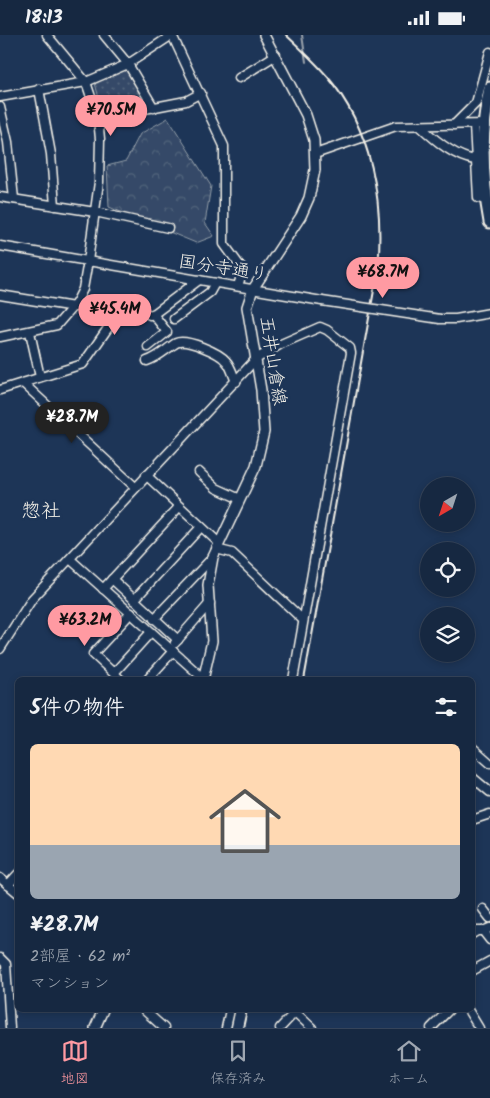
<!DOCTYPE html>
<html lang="ja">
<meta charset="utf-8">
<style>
:root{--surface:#162841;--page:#23344c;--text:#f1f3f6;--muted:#9ea6b1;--line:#35445a;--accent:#ff9aa2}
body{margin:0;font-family:Kalam,"Klee One",sans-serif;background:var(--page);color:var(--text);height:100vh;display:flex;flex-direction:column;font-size:19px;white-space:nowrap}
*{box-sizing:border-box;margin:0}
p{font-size:16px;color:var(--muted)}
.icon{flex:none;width:28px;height:28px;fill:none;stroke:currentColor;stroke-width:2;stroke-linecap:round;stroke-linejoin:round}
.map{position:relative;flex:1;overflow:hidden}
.side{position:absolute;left:15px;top:642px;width:460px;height:335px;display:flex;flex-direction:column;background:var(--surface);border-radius:8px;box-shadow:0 2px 8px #0003,0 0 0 1px var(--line)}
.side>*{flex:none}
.needle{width:32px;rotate:219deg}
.tools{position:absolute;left:420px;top:442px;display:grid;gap:10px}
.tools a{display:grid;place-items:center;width:55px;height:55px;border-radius:50%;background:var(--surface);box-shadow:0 2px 8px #0003,0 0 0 1px var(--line);font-size:25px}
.price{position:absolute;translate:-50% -42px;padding:0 11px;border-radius:18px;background:var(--accent);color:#111;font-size:16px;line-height:32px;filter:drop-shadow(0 1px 2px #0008)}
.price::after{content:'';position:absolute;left:50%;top:30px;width:15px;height:11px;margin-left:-8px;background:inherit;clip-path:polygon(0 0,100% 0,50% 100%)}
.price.active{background:#222;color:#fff}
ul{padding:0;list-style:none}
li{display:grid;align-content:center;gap:10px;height:265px;padding:0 15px}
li+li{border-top:1px solid var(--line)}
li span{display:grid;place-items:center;height:155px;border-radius:8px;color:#555}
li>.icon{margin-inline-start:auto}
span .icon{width:90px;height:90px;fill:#fffc;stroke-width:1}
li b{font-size:21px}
h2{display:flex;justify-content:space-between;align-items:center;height:60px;padding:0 15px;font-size:21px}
.status{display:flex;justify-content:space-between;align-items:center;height:35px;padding:0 25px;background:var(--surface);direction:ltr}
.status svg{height:14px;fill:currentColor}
.menu{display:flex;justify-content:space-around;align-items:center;height:70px;border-top:1px solid var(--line);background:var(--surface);font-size:14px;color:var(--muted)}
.menu a{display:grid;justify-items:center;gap:2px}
.menu .active{color:var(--accent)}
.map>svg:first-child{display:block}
.forest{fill:url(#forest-crowns);stroke:#949ea8}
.park{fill:url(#park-dots);stroke:#949ea8}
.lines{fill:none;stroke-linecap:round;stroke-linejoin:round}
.stream{stroke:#9aa2ab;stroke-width:2}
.minor-casing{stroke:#f4f1e8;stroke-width:11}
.major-casing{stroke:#f4f1e8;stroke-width:12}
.highway-casing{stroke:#f4f1e8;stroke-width:15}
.minor{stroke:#1d3557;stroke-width:8}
.major{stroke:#1d3557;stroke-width:9}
.highway{stroke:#1d3557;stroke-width:11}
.rail{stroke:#f4f1e8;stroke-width:2}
.minor-bridge-casing{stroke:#f4f1e8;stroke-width:11;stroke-linecap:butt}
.minor-bridge{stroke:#1d3557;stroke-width:8}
.labels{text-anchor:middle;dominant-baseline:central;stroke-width:5;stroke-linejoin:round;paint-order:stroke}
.street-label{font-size:18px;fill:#f4f1e8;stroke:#1d3557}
.quarter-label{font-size:20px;fill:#f4f1e8;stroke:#1d3557}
</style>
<div class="status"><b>18:13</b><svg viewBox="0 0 49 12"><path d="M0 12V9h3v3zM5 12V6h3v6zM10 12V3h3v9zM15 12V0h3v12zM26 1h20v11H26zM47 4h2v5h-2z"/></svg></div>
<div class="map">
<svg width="490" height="993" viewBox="0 0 490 993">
<defs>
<pattern id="forest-crowns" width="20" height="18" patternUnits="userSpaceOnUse" patternTransform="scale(1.25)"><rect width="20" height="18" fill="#354a67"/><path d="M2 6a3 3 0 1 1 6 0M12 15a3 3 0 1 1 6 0" fill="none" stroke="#53657d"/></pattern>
<pattern id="park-dots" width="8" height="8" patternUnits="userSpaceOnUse" patternTransform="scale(1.25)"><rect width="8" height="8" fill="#354a67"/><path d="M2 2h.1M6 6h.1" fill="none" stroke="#53657d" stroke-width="1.8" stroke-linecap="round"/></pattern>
</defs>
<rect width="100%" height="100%" fill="#1d3557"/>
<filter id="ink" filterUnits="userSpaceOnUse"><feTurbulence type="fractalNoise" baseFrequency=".02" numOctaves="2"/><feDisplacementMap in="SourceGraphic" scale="10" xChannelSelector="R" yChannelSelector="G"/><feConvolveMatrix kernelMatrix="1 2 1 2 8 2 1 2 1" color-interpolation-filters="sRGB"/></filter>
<g filter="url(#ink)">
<path class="forest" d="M 168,83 L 211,151 L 205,188 L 214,201 L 196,208 L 109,172 L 107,131 L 126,126 L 140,99 Z"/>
<path class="park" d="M 129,33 L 150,68 L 102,76 L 95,48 Z"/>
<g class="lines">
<path class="stream" d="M 302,0 L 306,27"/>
<defs>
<g id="minor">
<path d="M 104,0 L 128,29 L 154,73"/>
<path d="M 172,0 L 224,111 L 224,209 L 243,235 L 238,251"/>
<path d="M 239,43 L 276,20"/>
<path d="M 39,54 L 51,119 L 55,171"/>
<path d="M 0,62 L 86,47 L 128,29 L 172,0"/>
<path d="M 0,72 L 8,107 L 14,164"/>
<path d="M 98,83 L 186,66 L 201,58"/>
<path d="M 454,90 L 476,68 L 490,17"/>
<path d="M 474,90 L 478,163 L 486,165"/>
<path d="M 421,92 C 436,106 455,122 475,125"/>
<path d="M 315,119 L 396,91 L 484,89"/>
<path d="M 0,162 L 95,177 L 168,193"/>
<path d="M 0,211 L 322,266"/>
<path d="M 0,260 L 74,272"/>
<path d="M 76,268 L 117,280"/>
<path d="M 174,284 L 210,257 L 215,248"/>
<path d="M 440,284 L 456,284 L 490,278"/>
<path d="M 30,297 L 40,342"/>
<path d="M 0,302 L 57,290 L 76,268 L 83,254 L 88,226 L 99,147 L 100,104 L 98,83 L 86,47 L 47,0"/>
<path d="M 148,312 L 167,297 L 153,279"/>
<path d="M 147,326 C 159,322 166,314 176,308 C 186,303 220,318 226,326 C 231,331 233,340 236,347"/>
<path d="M 23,348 L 135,452"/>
<path d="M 0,355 L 83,329 L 117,280 L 139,275 L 150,280 L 155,278 L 199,245"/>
<path d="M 199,437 L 216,453 L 240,464"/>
<path d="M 146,440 L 219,508"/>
<path d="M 216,514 L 232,518 L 303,585"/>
<path d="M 70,524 L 204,644"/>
<path d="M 112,544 L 178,605"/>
<path d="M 103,554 L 179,472"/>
<path d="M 134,565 L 201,492"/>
<path d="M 154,584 L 213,522"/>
<path d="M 175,608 L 210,568"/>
<path d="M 0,614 L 32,564 L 256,324 L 281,309 L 320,292 L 327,295 L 350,313 L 351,318 L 293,645"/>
<path d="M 114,638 L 151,597"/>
<path d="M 121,645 L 93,619 L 131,578"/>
<path d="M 147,645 L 173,616"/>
<path d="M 472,712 L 490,728"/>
<path d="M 472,742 L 490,757"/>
<path d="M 472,785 L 490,779"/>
<path d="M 0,843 L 18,858"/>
<path d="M 8,850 L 18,839"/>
<path d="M 483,874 L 490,883"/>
<path d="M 490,893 L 483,896 L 490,905"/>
<path d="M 472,899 L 477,896 L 483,896"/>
<path d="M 0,923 L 6,929 L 10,993"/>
<path d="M 472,936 L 490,926"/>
<path d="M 144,975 L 164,993"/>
<path d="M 468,975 L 479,993"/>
<path d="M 295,977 L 312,993"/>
<path d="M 226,993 L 230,975"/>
<path d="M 280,993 L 297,975"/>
<path d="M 431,993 L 449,975"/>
</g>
<g id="major">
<path d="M 203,645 L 212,606 L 208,550 L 213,522 L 256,431 L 264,397 L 261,355 L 247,272 L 253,254 L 301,181 L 309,163 L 315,135 L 314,105 L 306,80 L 264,0"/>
<path d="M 95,993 L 103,975"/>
</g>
<path id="highway" d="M 490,53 C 480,97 482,144 490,187"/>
</defs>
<use href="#minor" class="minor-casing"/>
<use href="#major" class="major-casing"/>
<use href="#highway" class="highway-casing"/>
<use href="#minor" class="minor"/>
<use href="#major" class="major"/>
<use href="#highway" class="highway"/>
<g class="rail">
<path d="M 286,0 C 300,13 314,26 327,41 C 372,94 384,166 378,233 L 304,645"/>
<path d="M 243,993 L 247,975"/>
</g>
<defs>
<path id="minor-bridge" d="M 322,266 L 440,284"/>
</defs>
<use href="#minor-bridge" class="minor-bridge-casing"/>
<use href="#minor-bridge" class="minor-bridge"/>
</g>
</g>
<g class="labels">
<g class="street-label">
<text transform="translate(223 234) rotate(9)">国分寺通り</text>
<text transform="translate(272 326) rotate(81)">五井山倉線</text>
</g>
<g class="quarter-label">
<text x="41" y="477">惣社</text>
</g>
</g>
</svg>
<div class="tools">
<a><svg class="needle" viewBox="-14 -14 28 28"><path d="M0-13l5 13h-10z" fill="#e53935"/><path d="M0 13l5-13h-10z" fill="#9ea6b1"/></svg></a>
<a><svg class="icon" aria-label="locate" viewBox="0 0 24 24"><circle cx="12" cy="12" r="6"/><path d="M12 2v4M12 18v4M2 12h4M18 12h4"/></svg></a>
<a><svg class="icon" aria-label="layers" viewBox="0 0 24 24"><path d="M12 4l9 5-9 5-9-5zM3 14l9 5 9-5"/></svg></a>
</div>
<b class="price" style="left:111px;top:102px">¥70.5M</b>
<b class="price" style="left:383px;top:264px">¥68.7M</b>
<b class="price" style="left:115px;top:301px">¥45.4M</b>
<b class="price active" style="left:72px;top:409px">¥28.7M</b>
<b class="price" style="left:85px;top:612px">¥63.2M</b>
<section class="side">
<h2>5件の物件<svg class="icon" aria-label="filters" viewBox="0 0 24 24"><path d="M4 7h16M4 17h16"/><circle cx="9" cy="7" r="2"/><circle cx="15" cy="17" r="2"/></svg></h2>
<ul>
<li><span style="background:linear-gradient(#ffd9b3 65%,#9aa5b1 0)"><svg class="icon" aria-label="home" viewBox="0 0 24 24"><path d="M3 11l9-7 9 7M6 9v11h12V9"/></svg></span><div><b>¥28.7M</b><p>2部屋 · 62 m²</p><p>マンション</p></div></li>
</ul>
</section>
</div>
<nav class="menu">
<a class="active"><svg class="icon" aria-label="map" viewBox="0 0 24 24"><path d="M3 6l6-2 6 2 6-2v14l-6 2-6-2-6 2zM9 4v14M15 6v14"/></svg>地図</a>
<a><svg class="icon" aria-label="saved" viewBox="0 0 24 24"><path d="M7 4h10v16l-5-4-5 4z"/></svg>保存済み</a>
<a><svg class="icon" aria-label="home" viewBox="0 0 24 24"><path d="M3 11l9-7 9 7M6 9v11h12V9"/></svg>ホーム</a>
</nav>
